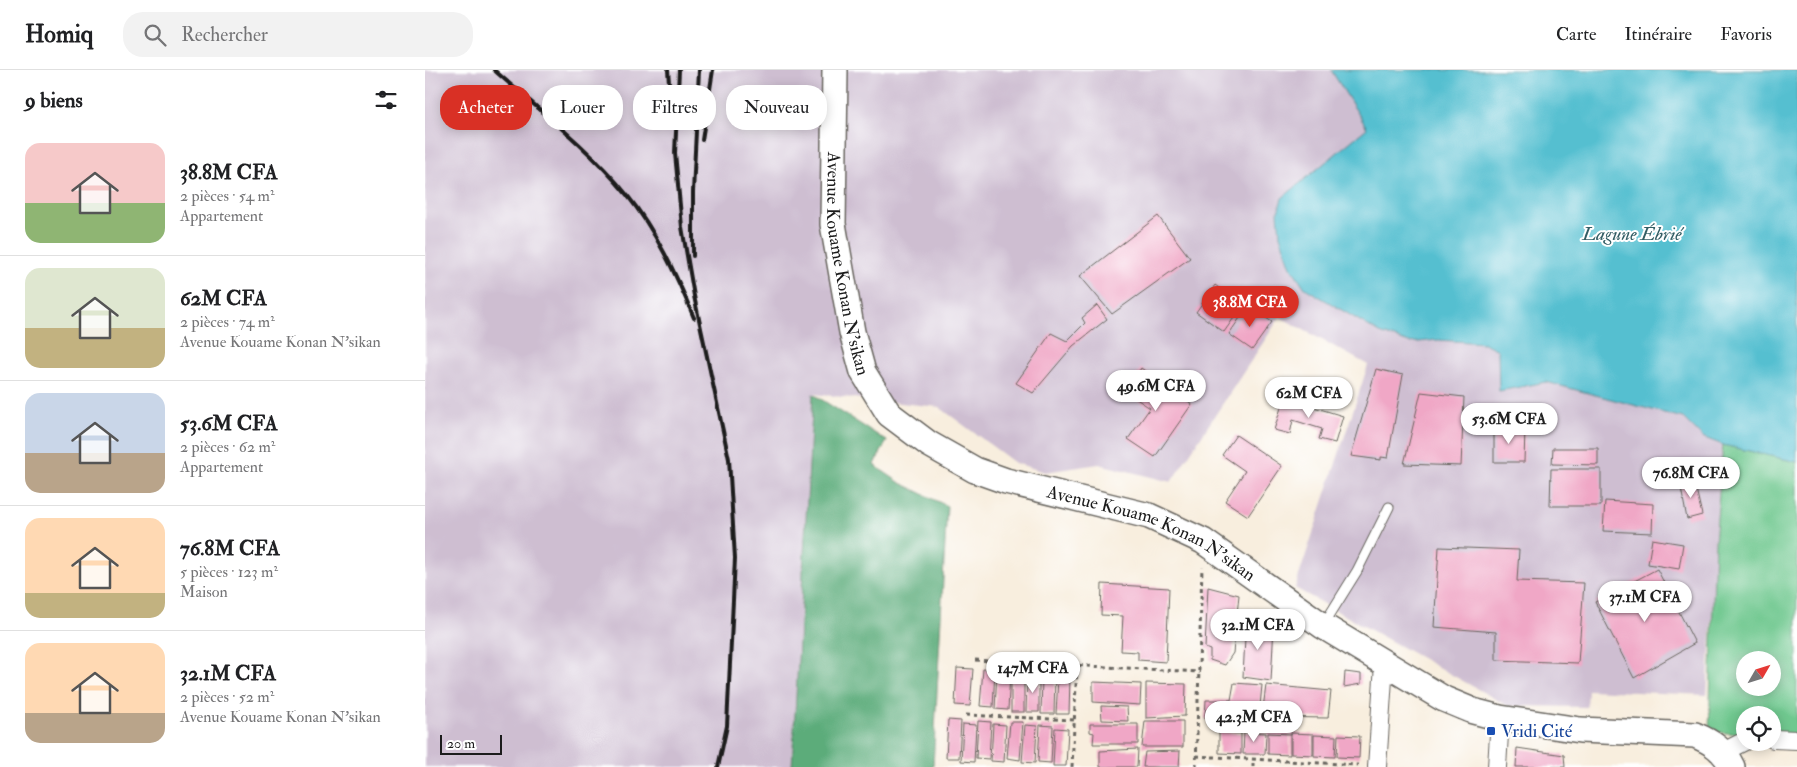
<!DOCTYPE html>
<html lang="fr">
<meta charset="utf-8">
<style>
:root{--surface:#fff;--page:#f2f2f2;--text:#202124;--muted:#757577;--line:#e0e0e0;--accent:#d93025}
body{margin:0;font-family:"IM FELL Double Pica",serif;background:var(--page);color:var(--text);height:100vh;display:flex;flex-direction:column;font-size:19px;white-space:nowrap}
*{box-sizing:border-box;margin:0}
p{font-size:16px;color:var(--muted)}
.icon{flex:none;width:28px;height:28px;fill:none;stroke:currentColor;stroke-width:2;stroke-linecap:round;stroke-linejoin:round}
.map{position:relative;flex:1;overflow:hidden}
.side{display:flex;flex-direction:column;background:var(--surface);width:425px}
.side>*{flex:none}
.guide{position:absolute;left:15px;top:15px;width:475px;height:45px;display:flex;gap:10px}
.needle{width:32px;rotate:51deg}
.controls{position:absolute;left:1311px;top:581px;display:grid;gap:10px}
.controls a{display:grid;place-items:center;width:45px;height:45px;border-radius:50%;background:var(--surface);box-shadow:0 2px 12px #0003;font-size:25px}
.scale{position:absolute;left:15px;bottom:12px;width:62px;box-sizing:border-box;padding-left:5px;border:2px solid #1c1c1c;border-top:0;font-size:14px;line-height:18px;white-space:nowrap;color:#1c1c1c;-webkit-text-stroke:4px #fff;paint-order:stroke}
.price{position:absolute;translate:-50% -42px;padding:0 11px;border-radius:18px;background:#fff;color:#222;font-size:16px;line-height:32px;filter:drop-shadow(0 1px 2px #0008)}
.price::after{content:'';position:absolute;left:50%;top:30px;width:15px;height:11px;margin-left:-8px;background:inherit;clip-path:polygon(0 0,100% 0,50% 100%)}
.price.current{background:var(--accent);color:#fff}
ul{padding:0;list-style:none}
li{display:flex;align-items:center;gap:15px;height:125px;padding:0 25px}
li+li{border-top:1px solid var(--line)}
li span{display:grid;place-items:center;flex:none;width:140px;height:100px;border-radius:15px;color:#555}
li>.icon{margin-inline-start:auto}
span .icon{width:60px;height:60px;fill:#fffc;stroke-width:1}
li b{font-size:21px}
h2{display:flex;justify-content:space-between;align-items:center;height:60px;padding:0 25px;font-size:21px}
.tag{padding:0 18px;border-radius:20px;background:var(--surface);box-shadow:0 2px 12px #0003;font-size:18px;line-height:45px}
.tag.current{background:var(--accent);color:#fff}
header{display:flex;align-items:center;gap:30px;box-sizing:border-box;height:70px;padding:0 25px;background:var(--surface);border-bottom:1px solid var(--line)}
header strong{font-size:24px}
nav{display:flex;gap:28px;margin-inline-start:auto;font-size:18px}
.search{width:350px;height:45px;background:var(--page);display:flex;align-items:center;gap:12px;box-sizing:border-box;padding:0 18px;border-radius:20px;color:var(--muted);font-size:19px}
main{display:flex;flex:1;min-height:0}
.map>svg:first-child{display:block}
.industrial{fill:#cebed1}
.green{fill:#6fc88f;stroke:#467256;fill-rule:evenodd}
.forest{fill:#5bac7a;stroke:#3c644b}
.water{fill:#54bfd0;stroke:#386e76}
.building{fill:#f0a7c6}
.lines{fill:none;stroke-linecap:round;stroke-linejoin:round}
.lane-casing{stroke:#696660;stroke-width:11}
.street-casing{stroke:#696660;stroke-width:20}
.secondary-casing{stroke:#696660;stroke-width:28}
.path{stroke:#696660;stroke-width:3;stroke-dasharray:4 4;stroke-linecap:butt}
.lane{stroke:#fff;stroke-width:9}
.street{stroke:#fff;stroke-width:18}
.secondary{stroke:#fff;stroke-width:25}
.rail{stroke:#1c1c1c;stroke-width:4}
.transit-dot{fill:#1a4fb4;stroke:#fff;stroke-width:2}
.labels{text-anchor:middle;dominant-baseline:central;stroke-width:4;stroke-linejoin:round;paint-order:stroke}
.street-label{font-size:18px;fill:#1c1c1c;stroke:#fff}
.transit-label{font-size:18px;fill:#164399;stroke:#fff;text-anchor:start}
.water-label{font-size:19px;font-style:italic;fill:#325d64;stroke:#fff}
</style>
<header>
<strong>Homiq</strong>
<div class="search"><svg class="icon" aria-label="search" viewBox="0 0 24 24"><circle cx="10" cy="10" r="6"/><path d="M15 15l6 6"/></svg>Rechercher</div>
<nav><a>Carte</a><a>Itinéraire</a><a>Favoris</a></nav>
</header>
<main>
<section class="side">
<h2>9 biens<svg class="icon" aria-label="filters" viewBox="0 0 24 24"><path d="M4 7h16M4 17h16"/><circle cx="9" cy="7" r="2"/><circle cx="15" cy="17" r="2"/></svg></h2>
<ul>
<li><span style="background:linear-gradient(#f6c9c9 60%,#8fb573 0)"><svg class="icon" aria-label="home" viewBox="0 0 24 24"><path d="M3 11l9-7 9 7M6 9v11h12V9"/></svg></span><div><b>38.8M CFA</b><p>2 pièces · 54 m²</p><p>Appartement</p></div></li>
<li><span style="background:linear-gradient(#dfe7d0 60%,#c2b280 0)"><svg class="icon" aria-label="home" viewBox="0 0 24 24"><path d="M3 11l9-7 9 7M6 9v11h12V9"/></svg></span><div><b>62M CFA</b><p>2 pièces · 74 m²</p><p>Avenue Kouame Konan N'sikan</p></div></li>
<li><span style="background:linear-gradient(#c9d6e8 60%,#b9a48a 0)"><svg class="icon" aria-label="home" viewBox="0 0 24 24"><path d="M3 11l9-7 9 7M6 9v11h12V9"/></svg></span><div><b>53.6M CFA</b><p>2 pièces · 62 m²</p><p>Appartement</p></div></li>
<li><span style="background:linear-gradient(#ffd9b3 75%,#c2b280 0)"><svg class="icon" aria-label="home" viewBox="0 0 24 24"><path d="M3 11l9-7 9 7M6 9v11h12V9"/></svg></span><div><b>76.8M CFA</b><p>5 pièces · 123 m²</p><p>Maison</p></div></li>
<li><span style="background:linear-gradient(#ffd9b3 70%,#b9a48a 0)"><svg class="icon" aria-label="home" viewBox="0 0 24 24"><path d="M3 11l9-7 9 7M6 9v11h12V9"/></svg></span><div><b>32.1M CFA</b><p>2 pièces · 52 m²</p><p>Avenue Kouame Konan N'sikan</p></div></li>
</ul>
</section>
<div class="map">
<svg width="1372" height="697" viewBox="0 0 1372 697">
<rect width="100%" height="100%" fill="#fff"/>
<filter id="ink" filterUnits="userSpaceOnUse"><feTurbulence type="fractalNoise" baseFrequency=".02" numOctaves="2"/><feDisplacementMap in="SourceGraphic" scale="10" xChannelSelector="R" yChannelSelector="G"/><feConvolveMatrix kernelMatrix="1 2 1 2 8 2 1 2 1" color-interpolation-filters="sRGB"/></filter>
<filter id="wash" filterUnits="userSpaceOnUse"><feTurbulence type="fractalNoise" baseFrequency=".0096" numOctaves="4" result="noise"/><feDisplacementMap in="SourceGraphic" scale="20" xChannelSelector="R" yChannelSelector="G"/><feGaussianBlur stdDeviation="1.12" result="paint"/><feColorMatrix in="noise" values="0 0 0 0 0 0 0 0 0 0 0 0 0 0 0 0 0 1.4 0 .05"/><feComposite in="paint" operator="in"/></filter>
<g filter="url(#wash)">
<rect width="100%" height="100%" fill="#f8eede"/>
<path class="industrial" d="M 0,0 L 906,0 L 942,58 L 914,82 L 984,273 L 1013,270 L 1059,273 L 1074,280 L 1074,321 L 1121,312 L 1258,348 L 1277,367 L 1298,375 L 1282,625 L 1163,620 L 1162,637 L 1083,636 L 870,518 L 943,295 L 855,247 L 746,412 L 674,394 L 620,402 L 590,393 L 514,337 L 389,324 L 367,697 L 0,697 Z"/>
<path class="green" d="M 1298,375 L 1372,392 L 1372,666 L 1348,665 L 1348,645 L 1320,645 L 1320,664 L 1284,662 L 1290,473 ZM 1320,590 L 1348,590 L 1348,618 L 1320,618 Z"/>
<path class="forest" d="M 388,324 L 462,371 L 449,395 L 474,412 L 522,436 L 508,697 L 367,697 Z"/>
<path class="water" d="M 906,0 L 1372,0 L 1372,392 L 1298,375 L 1277,367 L 1258,348 L 1121,312 L 1074,321 L 1073,280 L 1059,273 L 1013,270 L 984,273 L 955,263 L 880,218 L 866,197 L 855,166 L 853,142 L 857,128 L 942,58 Z"/>
<g id="blocks">
<g class="building">
<path d="M 733,146 L 765,188 L 687,244 L 655,206 Z"/>
<path d="M 790,215 L 818,235 L 799,262 L 771,242 Z"/>
<path d="M 672,235 L 682,249 L 648,276 L 608,323 L 591,313 L 626,263 L 642,271 L 660,253 L 657,248 Z"/>
<path d="M 823,236 L 847,252 L 827,280 L 804,264 Z"/>
<path d="M 716,298 L 767,334 L 730,387 L 703,369 L 725,338 L 701,322 Z"/>
<path d="M 951,299 L 978,305 L 963,388 L 956,387 L 956,390 L 926,386 Z"/>
<path d="M 996,322 L 1039,327 L 1036,396 L 979,394 Z"/>
<path d="M 859,328 L 918,346 L 910,373 L 894,369 L 897,359 L 868,350 L 865,364 L 849,360 Z"/>
<path d="M 1069,358 L 1100,359 L 1099,392 L 1069,392 Z"/>
<path d="M 811,365 L 857,396 L 823,446 L 800,431 L 820,401 L 797,385 Z"/>
<path d="M 1128,378 L 1173,378 L 1173,395 L 1127,394 Z"/>
<path d="M 1126,399 L 1176,399 L 1176,436 L 1125,436 Z"/>
<path d="M 1269,410 L 1277,445 L 1262,449 L 1255,413 Z"/>
<path d="M 1180,431 L 1228,434 L 1227,463 L 1178,461 Z"/>
<path d="M 1227,469 L 1258,474 L 1254,499 L 1223,494 Z"/>
<path d="M 1014,477 L 1094,480 L 1092,511 L 1159,513 L 1153,593 L 1071,590 L 1071,562 L 1009,557 Z"/>
<path d="M 1232,499 L 1270,573 L 1209,608 L 1170,532 Z"/>
<path d="M 677,514 L 744,518 L 741,592 L 713,590 L 713,582 L 696,581 L 698,546 L 676,545 Z"/>
<path d="M 783,517 L 814,525 L 808,583 L 800,595 L 785,590 L 785,580 L 780,578 Z"/>
<path d="M 821,548 L 836,552 L 835,555 L 849,556 L 846,611 L 818,607 Z"/>
<path d="M 532,598 L 548,599 L 545,636 L 530,635 Z"/>
<path d="M 558,599 L 570,600 L 568,637 L 555,636 Z"/>
<path d="M 572,602 L 585,603 L 583,640 L 570,639 Z"/>
<path d="M 920,602 L 936,604 L 936,614 L 919,617 Z"/>
<rect x="586" y="605" width="13" height="37"/>
<path d="M 602,605 L 614,605 L 614,642 L 601,642 Z"/>
<path d="M 630,606 L 629,644 L 616,644 L 617,607 Z"/>
<path d="M 633,607 L 645,607 L 644,644 L 631,644 Z"/>
<path d="M 668,612 L 716,614 L 715,635 L 668,632 Z"/>
<path d="M 721,613 L 761,614 L 760,646 L 721,648 Z"/>
<path d="M 809,613 L 837,615 L 834,647 L 780,649 L 781,630 L 806,630 Z"/>
<path d="M 841,615 L 906,621 L 903,648 L 837,647 Z"/>
<path d="M 676,636 L 702,637 L 703,651 L 677,650 Z"/>
<path d="M 523,650 L 536,651 L 534,688 L 521,688 Z"/>
<path d="M 553,651 L 566,652 L 564,689 L 551,688 Z"/>
<path d="M 720,651 L 758,651 L 758,677 L 717,677 Z"/>
<path d="M 585,652 L 598,652 L 595,690 L 582,688 Z"/>
<path d="M 538,654 L 551,655 L 549,692 L 536,691 Z"/>
<path d="M 568,654 L 581,655 L 579,692 L 566,691 Z"/>
<path d="M 665,654 L 713,654 L 713,674 L 668,674 L 669,663 L 665,662 Z"/>
<path d="M 600,655 L 612,656 L 610,693 L 597,692 Z"/>
<path d="M 615,655 L 628,656 L 626,693 L 613,692 Z"/>
<path d="M 630,658 L 643,659 L 641,696 L 628,696 Z"/>
<path d="M 794,662 L 816,663 L 816,684 L 794,683 Z"/>
<path d="M 819,662 L 841,663 L 840,684 L 818,684 Z"/>
<path d="M 843,663 L 865,664 L 865,685 L 843,684 Z"/>
<path d="M 866,663 L 888,664 L 888,685 L 866,684 Z"/>
<path d="M 889,665 L 911,666 L 910,687 L 889,686 Z"/>
<path d="M 913,665 L 935,666 L 934,688 L 912,687 Z"/>
<path d="M 1092,678 L 1139,685 L 1140,697 L 1091,697 Z"/>
<path d="M 713,679 L 712,697 L 675,697 L 675,681 Z"/>
<path d="M 755,681 L 754,697 L 718,697 L 720,682 Z"/>
</g>
</g>
</g>
<g filter="url(#ink)">
<use href="#blocks" fill-opacity="0" stroke="#696660" stroke-width="1"/>
<g class="lines">
<defs>
<path id="lane" d="M 899,554 L 932,501 L 964,437"/>
<g id="street">
<path d="M 1348,669 L 1372,670"/>
<path d="M 1298,682 L 1320,671"/>
<path d="M 952,697 L 959,594"/>
<path d="M 1072,697 L 1075,648"/>
</g>
<g id="secondary">
<path id="s1" d="M 410,0 L 408,154 L 427,262 L 438,302 L 464,344 L 504,374 L 550,400 L 581,411 L 724,446 L 778,471 L 898,556 L 1019,629 L 1048,641 L 1075,648 L 1155,660 L 1270,665 C 1287,672 1299,680 1307,697"/>
</g>
</defs>
<use href="#lane" class="lane-casing"/>
<use href="#street" class="street-casing"/>
<use href="#secondary" class="secondary-casing"/>
<g class="path">
<path d="M 550,590 L 775,602"/>
<path d="M 541,645 L 649,650"/>
<path d="M 771,686 L 933,695"/>
<path d="M 647,697 L 652,595"/>
<path d="M 771,697 L 777,497"/>
<path d="M 828,697 L 828,689"/>
</g>
<use href="#lane" class="lane"/>
<use href="#street" class="street"/>
<use href="#secondary" class="secondary"/>
<g class="rail">
<path d="M 69,0 C 114,40 164,78 202,125 C 231,161 251,204 269,248"/>
<path d="M 243,0 L 246,37"/>
<path d="M 254,0 L 250,83 L 257,157 L 269,226 L 304,389 L 310,488 L 302,656 L 293,697"/>
<path d="M 277,70 L 288,0"/>
<path d="M 268,186 L 268,122 L 274,0"/>
</g>
</g>
</g>
<rect class="transit-dot" x="1061" y="656" width="10" height="10" rx="2.5"/>
<g class="labels">
<g class="street-label">
<text stroke="none"><textPath href="#s1" startOffset="195">Avenue Kouame Konan N'sikan</textPath></text>
<text stroke="none"><textPath href="#s1" startOffset="646">Avenue Kouame Konan N'sikan</textPath></text>
</g>
<g class="transit-label">
<text x="1076" y="661">Vridi Cité</text>
</g>
<g class="water-label">
<text x="1207" y="164">Lagune Ébrié</text>
</g>
</g>
</svg>
<div class="controls">
<a><svg class="needle" viewBox="-14 -14 28 28"><path d="M0-13l5 13h-10z" fill="#e53935"/><path d="M0 13l5-13h-10z" fill="#757577"/></svg></a>
<a><svg class="icon" aria-label="locate" viewBox="0 0 24 24"><circle cx="12" cy="12" r="6"/><path d="M12 2v4M12 18v4M2 12h4M18 12h4"/></svg></a>
</div>
<div class="scale">20 m</div>
<b class="price current" style="left:825px;top:258px">38.8M CFA</b>
<b class="price" style="left:731px;top:342px">49.6M CFA</b>
<b class="price" style="left:884px;top:349px">62M CFA</b>
<b class="price" style="left:1084px;top:375px">53.6M CFA</b>
<b class="price" style="left:1266px;top:429px">76.8M CFA</b>
<b class="price" style="left:1220px;top:553px">37.1M CFA</b>
<b class="price" style="left:833px;top:581px">32.1M CFA</b>
<b class="price" style="left:608px;top:624px">147M CFA</b>
<b class="price" style="left:829px;top:673px">42.3M CFA</b>
<div class="guide">
<a class="tag current">Acheter</a>
<a class="tag">Louer</a>
<a class="tag">Filtres</a>
<a class="tag">Nouveau</a>
</div>
</div>
</main>
